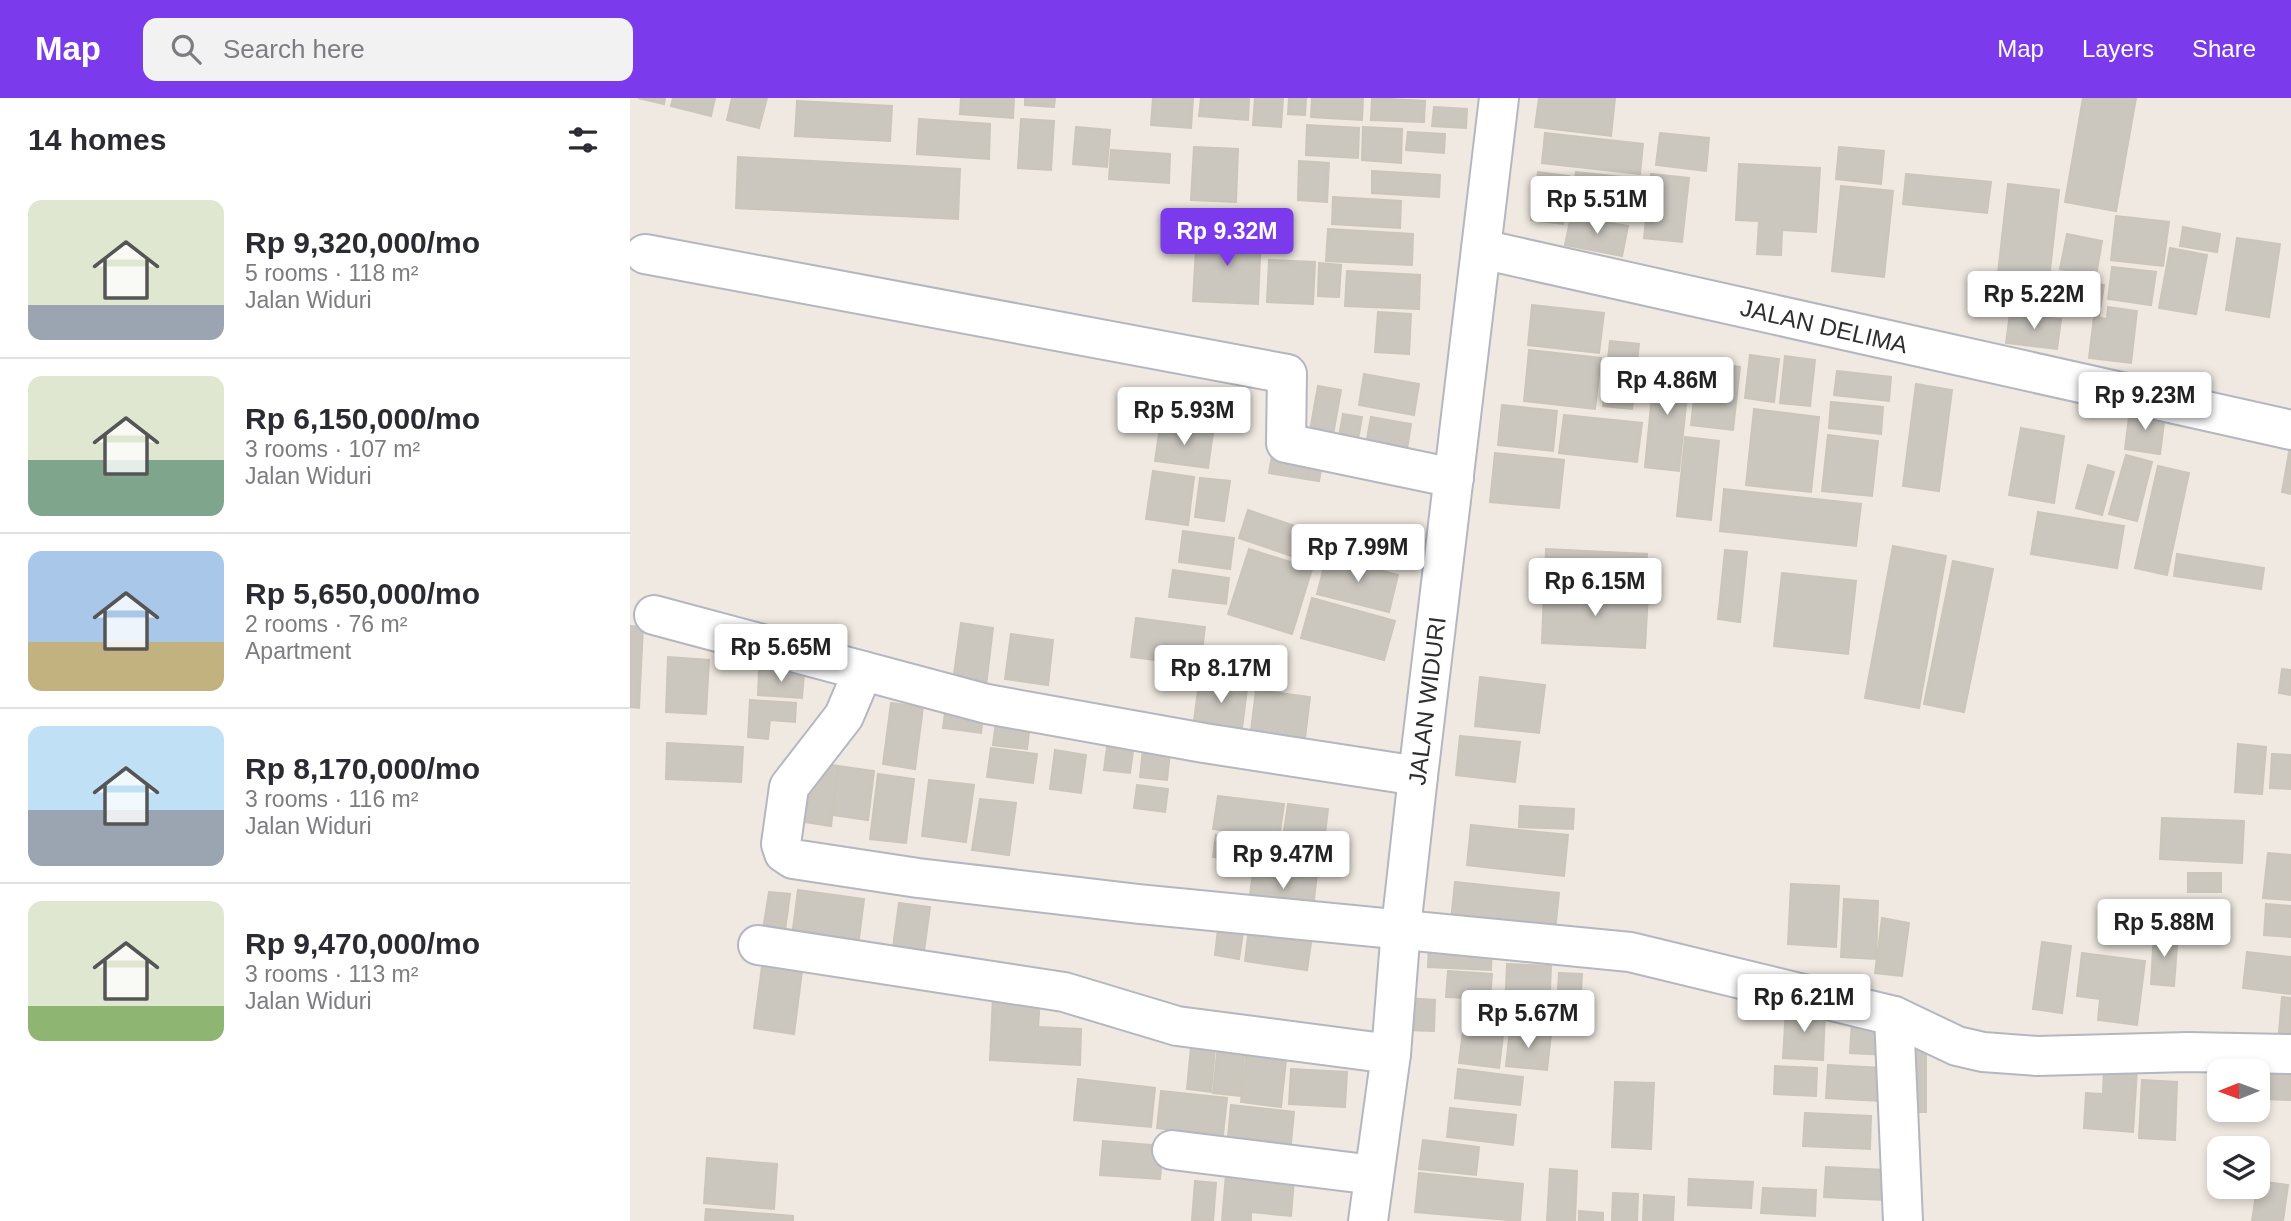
<!DOCTYPE html>
<meta charset="utf-8">
<style>
:root{--surface:#fff;--page:#f2f2f3;--text:#2b2b33;--muted:#7c7c81;--line:#e1e1e2;--accent:#7c3aed}
body{margin:0;font-family:Helvetica,sans-serif;background:var(--page);color:var(--text);height:100vh;display:flex;flex-direction:column;font-size:26px;white-space:nowrap}
*{box-sizing:border-box;margin:0}
p{font-size:23px;color:var(--muted)}
.icon{flex:none;width:38px;height:38px;fill:none;stroke:currentColor;stroke-width:2;stroke-linecap:round;stroke-linejoin:round}
.map{position:relative;flex:1;overflow:hidden}
.panel{display:flex;flex-direction:column;background:var(--surface);width:630px}
.panel>*{flex:none}
.needle{width:46px;rotate:269deg}
.fabs{position:absolute;left:1577px;top:961px;display:grid;gap:14px}
.fabs a{display:grid;place-items:center;width:63px;height:63px;border-radius:14px;background:var(--surface);box-shadow:0 4px 10px #0003;font-size:35px}
.price{position:absolute;translate:-50% -60px;padding:0 16px;border-radius:7px;background:#fff;color:#222;font-size:23px;line-height:46px;filter:drop-shadow(0 2px 4px #0008)}
.price::after{content:'';position:absolute;left:50%;top:42px;width:21px;height:16px;margin-left:-10px;background:inherit;clip-path:polygon(0 0,100% 0,50% 100%)}
.price.selected{background:var(--accent);color:#fff}
ul{padding:0;list-style:none}
li{display:flex;align-items:center;gap:21px;height:175px;padding:0 28px}
li+li{border-top:2px solid var(--line)}
li span{display:grid;place-items:center;flex:none;width:196px;height:140px;border-radius:14px;color:#555}
li>.icon{margin-inline-start:auto}
span .icon{width:84px;height:84px;fill:#fffc;stroke-width:1}
li b{font-size:30px}
h2{display:flex;justify-content:space-between;align-items:center;height:84px;padding:0 28px;font-size:30px}
header{display:flex;align-items:center;gap:42px;box-sizing:border-box;height:98px;padding:0 35px;background:var(--accent);color:#fff}
header strong{font-size:33px}
nav{display:flex;gap:38px;margin-inline-start:auto;font-size:24px}
.search{width:490px;height:63px;background:var(--page);display:flex;align-items:center;gap:18px;box-sizing:border-box;padding:0 24px;border-radius:14px;color:var(--muted);font-size:26px}
main{display:flex;flex:1;min-height:0}
.map>svg:first-child{display:block}
.building{fill:#cbc7bf;stroke:#cbc5ba;stroke-width:2}
.lines{fill:none;stroke-linecap:round;stroke-linejoin:round}
.minor-casing{stroke:#b4b7c1;stroke-width:42}
.minor{stroke:#fff;stroke-width:38}
.labels{text-anchor:middle;dominant-baseline:central;stroke-width:5;stroke-linejoin:round;paint-order:stroke}
.street-label{font-size:24px;fill:#2e2e2e;stroke:#fff}
</style>
<header>
<strong>Map</strong>
<div class="search"><svg class="icon" aria-label="search" viewBox="0 0 24 24"><circle cx="10" cy="10" r="6"/><path d="M15 15l6 6"/></svg>Search here</div>
<nav><a>Map</a><a>Layers</a><a>Share</a></nav>
</header>
<main>
<section class="panel">
<h2>14 homes<svg class="icon" aria-label="filters" viewBox="0 0 24 24"><path d="M4 7h16M4 17h16"/><circle cx="9" cy="7" r="2"/><circle cx="15" cy="17" r="2"/></svg></h2>
<ul>
<li><span style="background:linear-gradient(#dfe7d0 75%,#9aa5b1 0)"><svg class="icon" aria-label="home" viewBox="0 0 24 24"><path d="M3 11l9-7 9 7M6 9v11h12V9"/></svg></span><div><b>Rp 9,320,000/mo</b><p>5 rooms · 118 m²</p><p>Jalan Widuri</p></div></li>
<li><span style="background:linear-gradient(#dfe7d0 60%,#7fa58c 0)"><svg class="icon" aria-label="home" viewBox="0 0 24 24"><path d="M3 11l9-7 9 7M6 9v11h12V9"/></svg></span><div><b>Rp 6,150,000/mo</b><p>3 rooms · 107 m²</p><p>Jalan Widuri</p></div></li>
<li><span style="background:linear-gradient(#a9c7e8 65%,#c2b280 0)"><svg class="icon" aria-label="home" viewBox="0 0 24 24"><path d="M3 11l9-7 9 7M6 9v11h12V9"/></svg></span><div><b>Rp 5,650,000/mo</b><p>2 rooms · 76 m²</p><p>Apartment</p></div></li>
<li><span style="background:linear-gradient(#bfe0f5 60%,#9aa5b1 0)"><svg class="icon" aria-label="home" viewBox="0 0 24 24"><path d="M3 11l9-7 9 7M6 9v11h12V9"/></svg></span><div><b>Rp 8,170,000/mo</b><p>3 rooms · 116 m²</p><p>Jalan Widuri</p></div></li>
<li><span style="background:linear-gradient(#dfe7d0 75%,#8fb573 0)"><svg class="icon" aria-label="home" viewBox="0 0 24 24"><path d="M3 11l9-7 9 7M6 9v11h12V9"/></svg></span><div><b>Rp 9,470,000/mo</b><p>3 rooms · 113 m²</p><p>Jalan Widuri</p></div></li>
</ul>
</section>
<div class="map">
<svg width="1661" height="1123" viewBox="0 0 1661 1123">
<rect width="100%" height="100%" fill="#efe9e1"/>
<g class="building">
<path d="M 8,0 L 35,0 L 34,6 Z"/>
<path d="M 43,0 L 85,0 L 81,18 L 41,8 Z"/>
<path d="M 102,0 L 137,0 L 129,30 L 97,22 Z"/>
<path d="M 331,0 L 384,0 L 383,20 L 330,16 Z"/>
<path d="M 395,0 L 425,0 L 424,9 L 395,7 Z"/>
<path d="M 523,0 L 563,0 L 561,30 L 521,27 Z"/>
<path d="M 571,0 L 619,1 L 618,22 L 569,18 Z"/>
<path d="M 625,0 L 653,0 L 651,29 L 623,27 Z"/>
<path d="M 659,0 L 676,0 L 675,17 L 658,16 Z"/>
<path d="M 682,0 L 733,0 L 732,22 L 681,19 Z"/>
<path d="M 742,0 L 795,3 L 794,24 L 741,22 Z"/>
<path d="M 909,0 L 985,0 L 981,38 L 905,29 Z"/>
<path d="M 1453,0 L 1506,0 L 1486,113 L 1435,104 Z"/>
<path d="M 167,3 L 262,8 L 260,43 L 165,38 Z"/>
<path d="M 804,9 L 837,11 L 836,30 L 802,28 Z"/>
<path d="M 289,21 L 360,26 L 359,61 L 287,56 Z"/>
<path d="M 391,21 L 424,23 L 421,72 L 388,70 Z"/>
<path d="M 677,27 L 729,30 L 728,60 L 676,57 Z"/>
<path d="M 446,29 L 480,32 L 477,69 L 443,66 Z"/>
<path d="M 733,29 L 772,31 L 771,65 L 732,62 Z"/>
<path d="M 778,34 L 815,36 L 814,55 L 776,52 Z"/>
<path d="M 915,35 L 1013,46 L 1010,76 L 912,65 Z"/>
<path d="M 1030,35 L 1079,40 L 1076,73 L 1026,67 Z"/>
<path d="M 564,49 L 608,51 L 606,104 L 561,102 Z"/>
<path d="M 1209,49 L 1254,53 L 1251,86 L 1206,81 Z"/>
<path d="M 481,52 L 540,56 L 539,85 L 479,81 Z"/>
<path d="M 108,59 L 330,71 L 328,121 L 106,110 Z"/>
<path d="M 669,63 L 699,65 L 697,104 L 668,102 Z"/>
<path d="M 1109,66 L 1190,70 L 1186,134 L 1152,132 L 1151,157 L 1127,156 L 1129,123 L 1106,122 Z"/>
<path d="M 742,73 L 810,77 L 809,99 L 742,95 Z"/>
<path d="M 908,74 L 939,78 L 933,126 L 901,122 Z"/>
<path d="M 946,74 L 1009,81 L 1005,118 L 942,111 Z"/>
<path d="M 1021,76 L 1059,80 L 1052,144 L 1014,140 Z"/>
<path d="M 1276,76 L 1361,84 L 1357,115 L 1273,106 Z"/>
<path d="M 1378,86 L 1429,92 L 1417,199 L 1366,193 Z"/>
<path d="M 1211,88 L 1263,93 L 1254,179 L 1202,173 Z"/>
<path d="M 703,99 L 771,103 L 770,130 L 702,126 Z"/>
<path d="M 941,118 L 998,128 L 992,158 L 935,147 Z"/>
<path d="M 1486,118 L 1539,124 L 1533,168 L 1481,162 Z"/>
<path d="M 1553,129 L 1590,136 L 1587,154 L 1550,148 Z"/>
<path d="M 698,131 L 783,136 L 782,167 L 696,163 Z"/>
<path d="M 567,133 L 631,136 L 628,206 L 563,203 Z"/>
<path d="M 1437,136 L 1472,143 L 1466,178 L 1430,171 Z"/>
<path d="M 1607,140 L 1650,146 L 1639,219 L 1596,212 Z"/>
<path d="M 1540,150 L 1577,157 L 1566,216 L 1529,210 Z"/>
<path d="M 639,162 L 685,164 L 683,206 L 637,204 Z"/>
<path d="M 689,165 L 711,167 L 709,199 L 688,198 Z"/>
<path d="M 1482,169 L 1526,174 L 1521,207 L 1478,201 Z"/>
<path d="M 717,173 L 790,177 L 789,211 L 715,208 Z"/>
<path d="M 1428,180 L 1474,187 L 1469,219 L 1424,211 Z"/>
<path d="M 902,207 L 974,215 L 969,255 L 898,247 Z"/>
<path d="M 1478,209 L 1507,213 L 1501,265 L 1459,260 L 1464,219 L 1477,221 Z"/>
<path d="M 748,214 L 781,216 L 779,256 L 745,254 Z"/>
<path d="M 1380,215 L 1431,221 L 1427,251 L 1376,245 Z"/>
<path d="M 980,243 L 1009,246 L 1002,311 L 973,308 Z"/>
<path d="M 899,252 L 971,260 L 965,311 L 894,303 Z"/>
<path d="M 1120,257 L 1149,261 L 1144,304 L 1115,300 Z"/>
<path d="M 1155,258 L 1185,262 L 1180,308 L 1150,305 Z"/>
<path d="M 1068,264 L 1110,269 L 1103,332 L 1061,327 Z"/>
<path d="M 1025,266 L 1060,270 L 1049,373 L 1015,369 Z"/>
<path d="M 1207,273 L 1261,279 L 1259,303 L 1204,297 Z"/>
<path d="M 734,276 L 789,286 L 784,317 L 729,307 Z"/>
<path d="M 1286,286 L 1322,292 L 1309,393 L 1273,388 Z"/>
<path d="M 688,288 L 711,292 L 701,348 L 678,344 Z"/>
<path d="M 1201,304 L 1253,309 L 1251,336 L 1199,330 Z"/>
<path d="M 872,307 L 927,313 L 923,353 L 868,347 Z"/>
<path d="M 1124,311 L 1189,319 L 1181,394 L 1116,387 Z"/>
<path d="M 1500,311 L 1535,316 L 1530,356 L 1495,351 Z"/>
<path d="M 713,316 L 732,319 L 727,347 L 708,344 Z"/>
<path d="M 934,317 L 1012,325 L 1007,364 L 929,355 Z"/>
<path d="M 741,319 L 781,326 L 776,358 L 735,352 Z"/>
<path d="M 530,329 L 583,335 L 578,370 L 525,363 Z"/>
<path d="M 1391,330 L 1434,338 L 1424,405 L 1379,397 Z"/>
<path d="M 1198,337 L 1248,343 L 1242,398 L 1192,393 Z"/>
<path d="M 1055,339 L 1089,343 L 1081,422 L 1047,418 Z"/>
<path d="M 643,352 L 693,361 L 689,383 L 639,375 Z"/>
<path d="M 1659,354 L 1661,354 L 1661,396 L 1652,394 Z"/>
<path d="M 865,355 L 934,362 L 929,410 L 860,404 Z"/>
<path d="M 1496,357 L 1522,364 L 1507,423 L 1479,416 Z"/>
<path d="M 1458,367 L 1484,374 L 1472,417 L 1446,410 Z"/>
<path d="M 1528,368 L 1559,375 L 1537,477 L 1505,470 Z"/>
<path d="M 523,373 L 564,379 L 558,427 L 516,421 Z"/>
<path d="M 570,380 L 600,383 L 594,423 L 565,419 Z"/>
<path d="M 1094,391 L 1231,406 L 1226,448 L 1090,433 Z"/>
<path d="M 618,412 L 694,438 L 685,466 L 609,440 Z"/>
<path d="M 1408,414 L 1494,428 L 1487,470 L 1401,456 Z"/>
<path d="M 553,433 L 604,440 L 600,471 L 549,464 Z"/>
<path d="M 1263,448 L 1316,458 L 1289,610 L 1235,600 Z"/>
<path d="M 619,451 L 682,471 L 662,536 L 598,516 Z"/>
<path d="M 916,451 L 1017,456 L 1015,490 L 915,485 Z"/>
<path d="M 1095,452 L 1117,454 L 1110,524 L 1088,521 Z"/>
<path d="M 1547,456 L 1634,470 L 1631,491 L 1544,478 Z"/>
<path d="M 697,458 L 768,477 L 759,514 L 687,496 Z"/>
<path d="M 1323,463 L 1363,471 L 1334,614 L 1294,606 Z"/>
<path d="M 543,472 L 599,480 L 596,506 L 539,499 Z"/>
<path d="M 1152,475 L 1226,483 L 1218,556 L 1144,548 Z"/>
<path d="M 914,491 L 1018,496 L 1015,550 L 912,545 Z"/>
<path d="M 682,500 L 765,523 L 754,562 L 671,540 Z"/>
<path d="M 506,520 L 575,529 L 570,568 L 501,559 Z"/>
<path d="M 331,525 L 363,530 L 356,588 L 323,584 Z"/>
<path d="M 0,528 L 13,529 L 9,610 L 0,609 Z"/>
<path d="M 381,536 L 423,542 L 418,587 L 375,581 Z"/>
<path d="M 38,559 L 79,562 L 76,616 L 36,614 Z"/>
<path d="M 129,571 L 174,575 L 172,600 L 128,597 Z"/>
<path d="M 1652,571 L 1661,572 L 1661,597 L 1649,595 Z"/>
<path d="M 850,579 L 915,587 L 909,635 L 845,628 Z"/>
<path d="M 569,585 L 617,591 L 612,630 L 564,623 Z"/>
<path d="M 626,592 L 680,599 L 674,648 L 620,641 Z"/>
<path d="M 120,602 L 166,605 L 165,624 L 140,622 L 138,641 L 118,639 Z"/>
<path d="M 261,605 L 293,609 L 285,671 L 253,666 Z"/>
<path d="M 316,607 L 354,612 L 351,635 L 313,630 Z"/>
<path d="M 367,615 L 401,619 L 397,651 L 363,647 Z"/>
<path d="M 479,634 L 505,638 L 500,675 L 474,672 Z"/>
<path d="M 830,638 L 890,644 L 885,684 L 826,677 Z"/>
<path d="M 37,645 L 113,649 L 111,684 L 36,681 Z"/>
<path d="M 1608,646 L 1636,649 L 1632,696 L 1605,694 Z"/>
<path d="M 361,650 L 407,656 L 403,685 L 357,679 Z"/>
<path d="M 513,651 L 540,654 L 537,682 L 510,679 Z"/>
<path d="M 425,652 L 456,657 L 451,695 L 420,691 Z"/>
<path d="M 1642,656 L 1661,657 L 1661,691 L 1640,690 Z"/>
<path d="M 182,665 L 208,668 L 201,728 L 174,724 Z"/>
<path d="M 208,668 L 244,673 L 238,722 L 202,717 Z"/>
<path d="M 248,676 L 284,681 L 276,745 L 240,741 Z"/>
<path d="M 299,682 L 344,687 L 336,744 L 292,738 Z"/>
<path d="M 507,687 L 538,691 L 535,714 L 504,710 Z"/>
<path d="M 588,698 L 654,706 L 649,740 L 583,731 Z"/>
<path d="M 350,701 L 386,705 L 379,757 L 342,752 Z"/>
<path d="M 658,706 L 698,711 L 694,745 L 653,740 Z"/>
<path d="M 890,708 L 944,711 L 943,731 L 889,729 Z"/>
<path d="M 1532,720 L 1614,723 L 1612,765 L 1530,761 Z"/>
<path d="M 841,727 L 938,737 L 934,778 L 837,767 Z"/>
<path d="M 586,737 L 695,752 L 692,774 L 583,759 Z"/>
<path d="M 1638,755 L 1661,757 L 1661,802 L 1633,800 Z"/>
<path d="M 624,768 L 687,776 L 682,818 L 618,810 Z"/>
<rect x="1558" y="775" width="33" height="19"/>
<path d="M 825,784 L 929,795 L 924,843 L 820,832 Z"/>
<path d="M 1161,786 L 1209,788 L 1206,849 L 1158,846 Z"/>
<path d="M 168,792 L 234,801 L 228,848 L 162,839 Z"/>
<path d="M 139,794 L 160,796 L 154,840 L 132,838 Z"/>
<path d="M 1214,801 L 1248,803 L 1246,861 L 1211,859 Z"/>
<path d="M 269,805 L 300,809 L 293,861 L 262,857 Z"/>
<path d="M 1636,806 L 1661,808 L 1661,839 L 1634,837 Z"/>
<path d="M 1252,820 L 1279,825 L 1272,878 L 1245,875 Z"/>
<path d="M 619,830 L 682,838 L 677,872 L 615,863 Z"/>
<path d="M 588,831 L 613,834 L 609,861 L 585,857 Z"/>
<path d="M 1524,834 L 1548,835 L 1544,888 L 1521,886 Z"/>
<path d="M 799,843 L 862,846 L 861,872 L 798,869 Z"/>
<path d="M 1412,844 L 1441,848 L 1432,915 L 1403,911 Z"/>
<path d="M 1617,854 L 1661,859 L 1661,896 L 1613,890 Z"/>
<path d="M 1452,855 L 1515,863 L 1507,927 L 1468,922 L 1470,901 L 1447,898 Z"/>
<path d="M 877,866 L 921,868 L 919,916 L 875,914 Z"/>
<path d="M 132,868 L 172,873 L 164,936 L 124,930 Z"/>
<path d="M 818,873 L 862,876 L 860,901 L 816,899 Z"/>
<path d="M 929,875 L 952,876 L 950,911 L 927,910 Z"/>
<path d="M 363,898 L 410,901 L 408,929 L 451,931 L 450,967 L 360,962 Z"/>
<path d="M 1652,899 L 1661,900 L 1661,935 L 1649,934 Z"/>
<path d="M 776,900 L 805,902 L 804,933 L 775,932 Z"/>
<path d="M 1156,910 L 1195,913 L 1193,962 L 1153,960 Z"/>
<path d="M 1222,921 L 1259,923 L 1258,957 L 1220,955 Z"/>
<path d="M 834,925 L 874,929 L 869,970 L 829,965 Z"/>
<path d="M 880,931 L 921,936 L 917,972 L 876,968 Z"/>
<path d="M 562,938 L 586,940 L 581,994 L 557,991 Z"/>
<path d="M 1296,944 L 1296,1014 L 1270,1014 L 1270,945 Z"/>
<path d="M 588,946 L 615,949 L 610,998 L 583,995 Z"/>
<path d="M 616,958 L 656,962 L 651,1009 L 611,1004 Z"/>
<path d="M 1639,964 L 1661,965 L 1661,1002 L 1637,1001 Z"/>
<path d="M 1198,967 L 1253,970 L 1251,1003 L 1196,1000 Z"/>
<path d="M 1145,968 L 1187,970 L 1186,998 L 1144,996 Z"/>
<path d="M 1474,970 L 1507,972 L 1503,1034 L 1454,1030 L 1456,995 L 1473,996 Z"/>
<path d="M 661,971 L 717,974 L 715,1009 L 659,1006 Z"/>
<path d="M 828,971 L 893,979 L 890,1007 L 825,1000 Z"/>
<path d="M 448,981 L 525,990 L 521,1029 L 444,1022 Z"/>
<path d="M 1512,982 L 1547,984 L 1545,1042 L 1509,1040 Z"/>
<path d="M 985,984 L 1024,985 L 1021,1051 L 982,1049 Z"/>
<path d="M 531,993 L 597,1000 L 593,1037 L 527,1030 Z"/>
<path d="M 601,1007 L 664,1014 L 661,1045 L 598,1039 Z"/>
<path d="M 820,1010 L 886,1017 L 883,1047 L 817,1039 Z"/>
<path d="M 1175,1015 L 1241,1018 L 1240,1051 L 1173,1048 Z"/>
<path d="M 793,1042 L 849,1049 L 846,1077 L 789,1071 Z"/>
<path d="M 473,1043 L 533,1048 L 530,1081 L 470,1077 Z"/>
<path d="M 77,1060 L 147,1066 L 144,1111 L 74,1105 Z"/>
<path d="M 1196,1069 L 1256,1072 L 1255,1102 L 1194,1099 Z"/>
<path d="M 920,1071 L 947,1073 L 945,1123 L 917,1123 Z"/>
<path d="M 789,1075 L 893,1086 L 890,1123 L 785,1114 Z"/>
<path d="M 596,1076 L 664,1081 L 661,1118 L 621,1114 L 621,1123 L 592,1123 Z"/>
<path d="M 1059,1081 L 1123,1084 L 1121,1110 L 1058,1107 Z"/>
<path d="M 565,1083 L 586,1085 L 583,1123 L 562,1122 Z"/>
<path d="M 1628,1083 L 1658,1087 L 1653,1123 L 1622,1123 Z"/>
<path d="M 1133,1090 L 1186,1092 L 1185,1118 L 1131,1115 Z"/>
<path d="M 983,1095 L 1008,1096 L 1007,1123 L 982,1123 Z"/>
<path d="M 1014,1097 L 1044,1099 L 1043,1123 L 1013,1123 Z"/>
<path d="M 76,1111 L 163,1118 L 163,1123 L 75,1123 Z"/>
<path d="M 949,1113 L 973,1115 L 973,1123 L 949,1123 Z"/>
</g>
<g class="lines">
<defs>
<g id="minor">
<path d="M 851,151 L 1661,332"/>
<path d="M 15,156 L 657,276 L 656,345 L 824,380"/>
<path d="M 24,517 L 357,606 L 574,645 L 788,678"/>
<path d="M 233,573 L 214,618 L 159,689 L 151,746 L 154,755 L 163,761 L 288,780 L 509,806 L 1000,854 L 1264,918 L 1327,948 L 1353,954 L 1407,958 L 1558,954 L 1661,956"/>
<path d="M 128,847 L 434,894 L 547,928 L 761,956"/>
<path d="M 1264,918 L 1273,1123"/>
<path d="M 542,1052 L 744,1077"/>
<path d="M 738,1123 L 761,956 L 771,830 L 788,678 L 869,0"/>
</g>
</defs>
<use href="#minor" class="minor-casing"/>
<use href="#minor" class="minor"/>
</g>
<g class="labels">
<g class="street-label">
<text transform="translate(1194 228) rotate(13)">JALAN DELIMA</text>
<text transform="translate(797 603) rotate(-83)">JALAN WIDURI</text>
</g>
</g>
</svg>
<div class="fabs">
<a><svg class="needle" viewBox="-14 -14 28 28"><path d="M0-13l5 13h-10z" fill="#e53935"/><path d="M0 13l5-13h-10z" fill="#7c7c81"/></svg></a>
<a><svg class="icon" aria-label="layers" viewBox="0 0 24 24"><path d="M12 4l9 5-9 5-9-5zM3 14l9 5 9-5"/></svg></a>
</div>
<b class="price" style="left:967px;top:138px">Rp 5.51M</b>
<b class="price selected" style="left:597px;top:170px">Rp 9.32M</b>
<b class="price" style="left:1404px;top:233px">Rp 5.22M</b>
<b class="price" style="left:1037px;top:319px">Rp 4.86M</b>
<b class="price" style="left:1515px;top:334px">Rp 9.23M</b>
<b class="price" style="left:554px;top:349px">Rp 5.93M</b>
<b class="price" style="left:728px;top:486px">Rp 7.99M</b>
<b class="price" style="left:965px;top:520px">Rp 6.15M</b>
<b class="price" style="left:151px;top:586px">Rp 5.65M</b>
<b class="price" style="left:591px;top:607px">Rp 8.17M</b>
<b class="price" style="left:653px;top:793px">Rp 9.47M</b>
<b class="price" style="left:1534px;top:861px">Rp 5.88M</b>
<b class="price" style="left:1174px;top:936px">Rp 6.21M</b>
<b class="price" style="left:898px;top:952px">Rp 5.67M</b>
</div>
</main>
